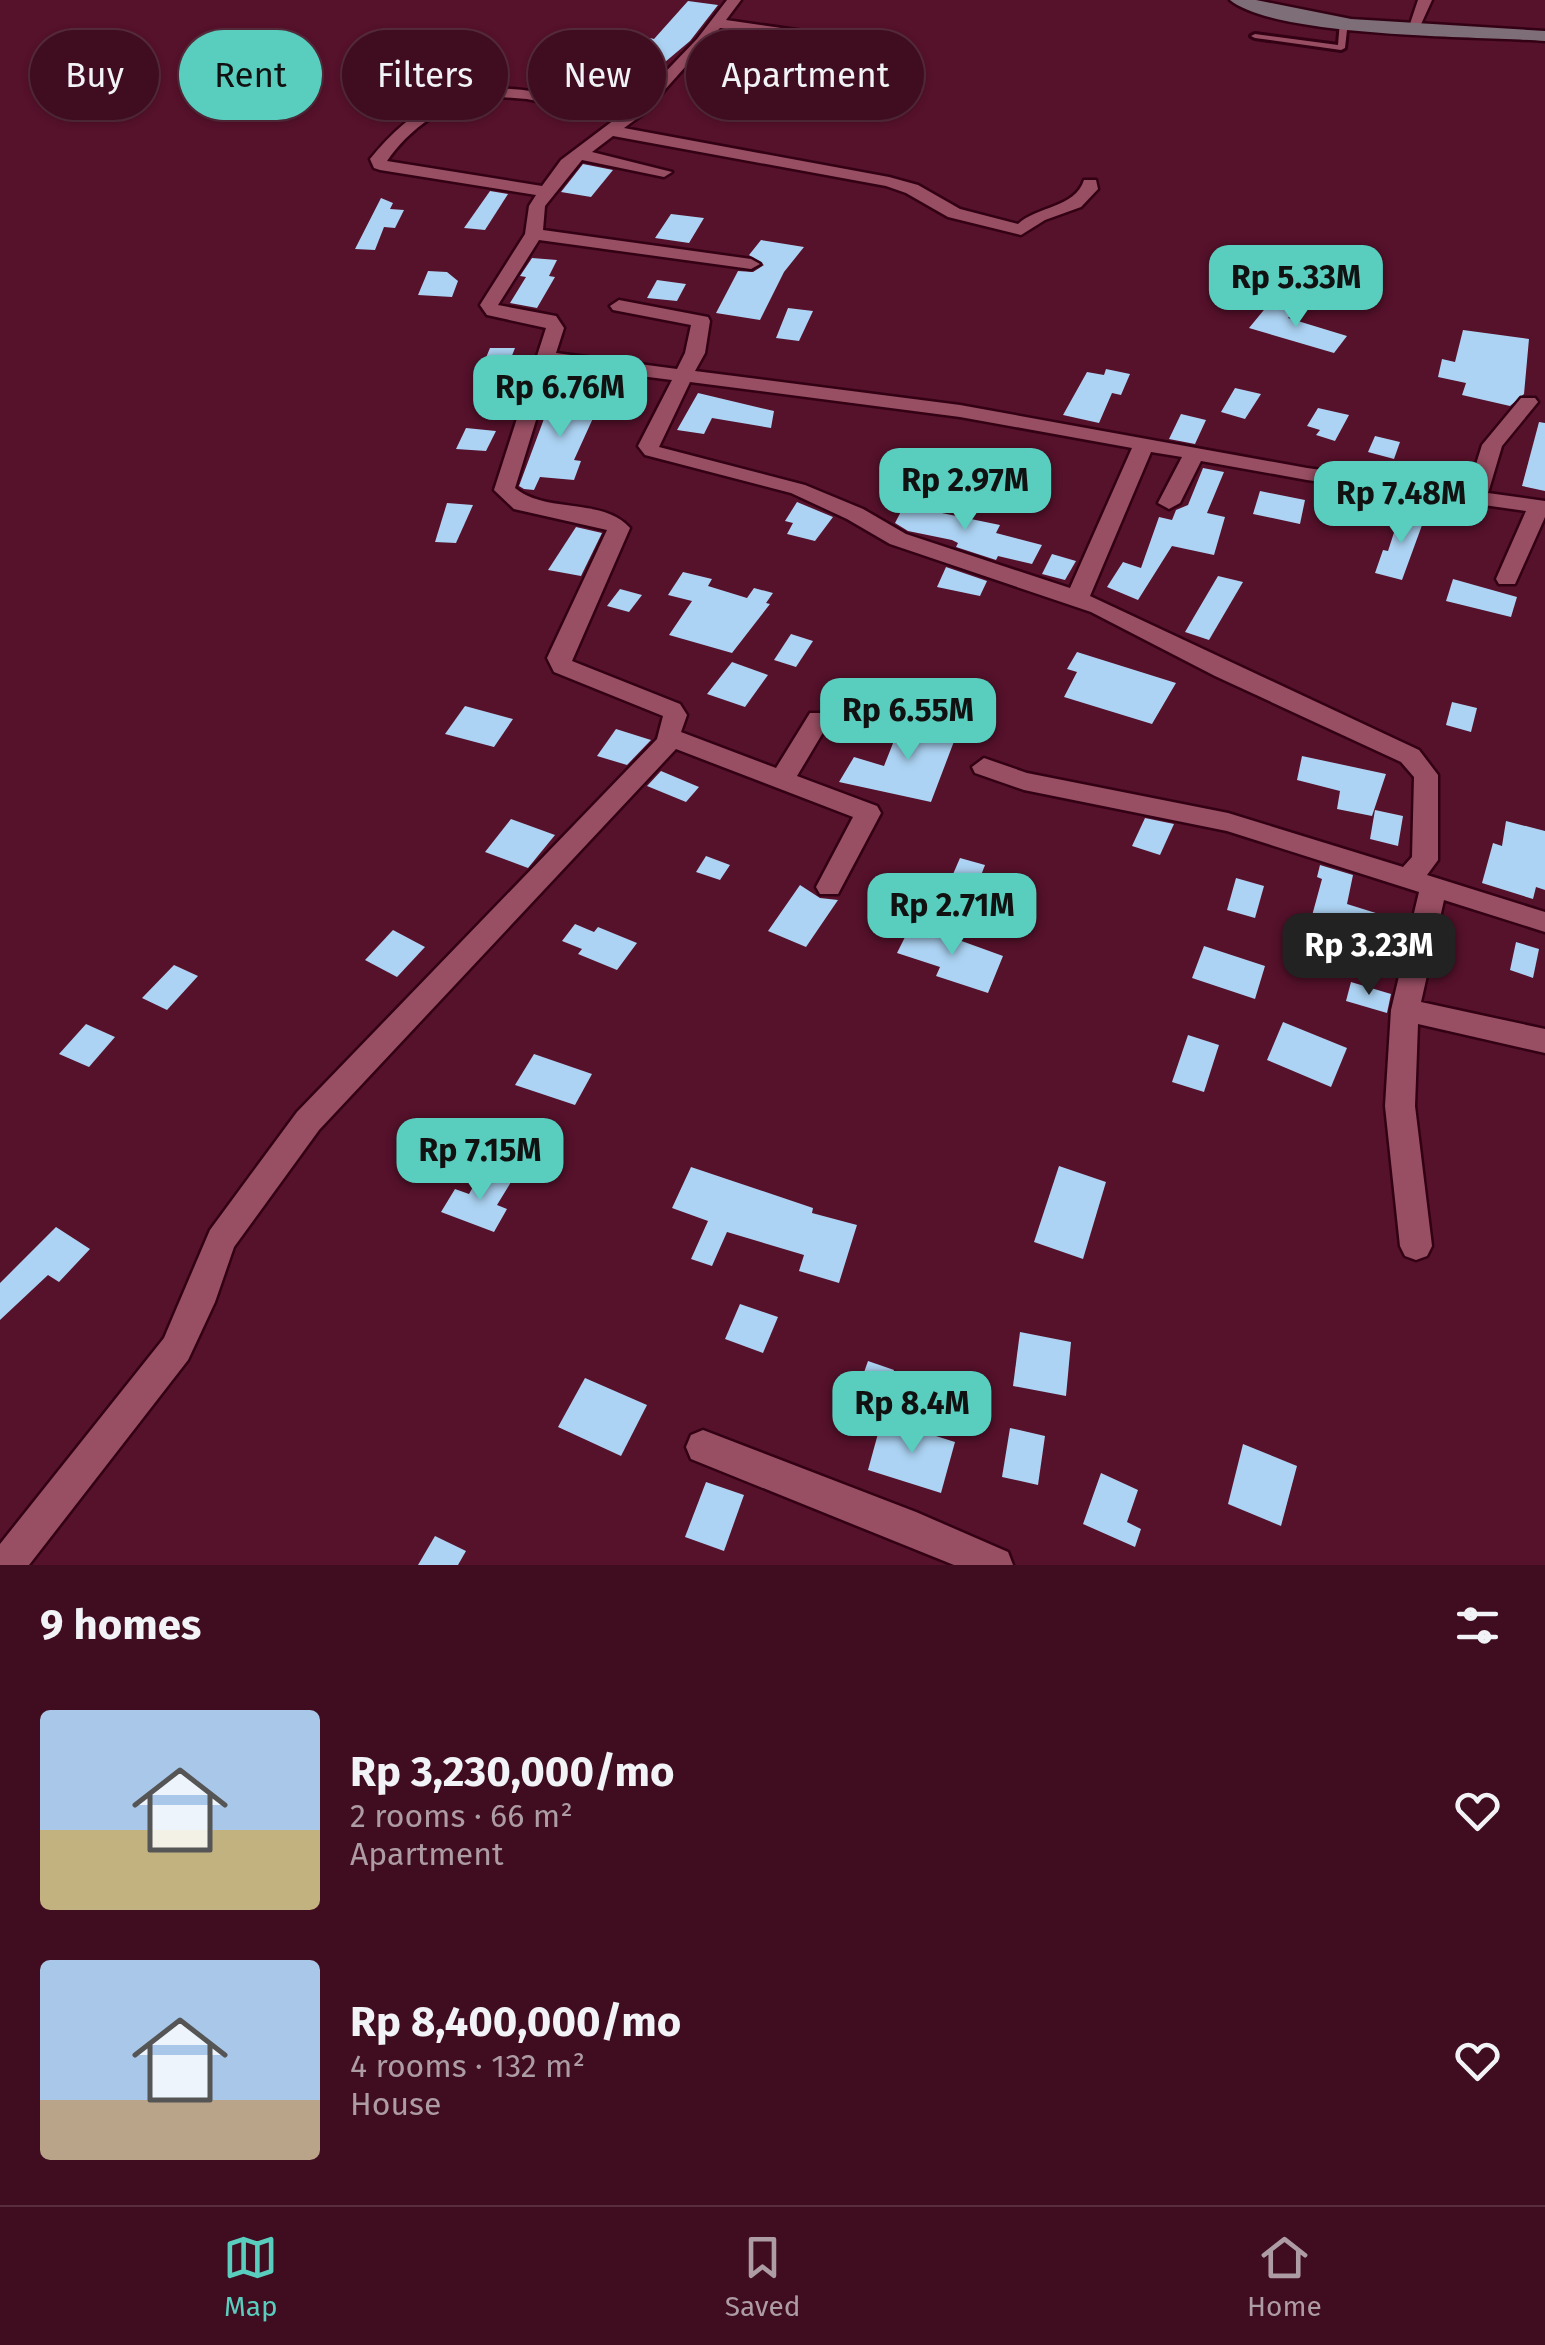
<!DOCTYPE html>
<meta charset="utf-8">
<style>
:root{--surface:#400d20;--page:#471629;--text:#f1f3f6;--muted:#ae9ca5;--line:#592d3e;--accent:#59cebe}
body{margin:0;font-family:"Fira Sans",sans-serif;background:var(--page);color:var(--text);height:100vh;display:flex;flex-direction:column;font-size:38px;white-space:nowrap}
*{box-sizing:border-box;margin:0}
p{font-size:32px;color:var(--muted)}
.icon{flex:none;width:55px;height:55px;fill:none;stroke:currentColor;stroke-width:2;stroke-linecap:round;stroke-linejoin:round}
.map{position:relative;height:1565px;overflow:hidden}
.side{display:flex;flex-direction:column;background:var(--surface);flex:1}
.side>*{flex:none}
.banner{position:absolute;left:30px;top:30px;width:1000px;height:90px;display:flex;gap:20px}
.price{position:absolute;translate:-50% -85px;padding:0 22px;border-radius:20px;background:var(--accent);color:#111;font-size:32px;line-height:65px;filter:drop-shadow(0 2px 5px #0008)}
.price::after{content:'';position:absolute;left:50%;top:60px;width:30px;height:22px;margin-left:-15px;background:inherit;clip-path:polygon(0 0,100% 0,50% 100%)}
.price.active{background:#222;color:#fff}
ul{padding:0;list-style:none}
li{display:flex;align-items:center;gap:30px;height:250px;padding:0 40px}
li span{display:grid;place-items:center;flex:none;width:280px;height:200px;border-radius:10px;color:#555}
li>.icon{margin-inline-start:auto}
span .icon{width:120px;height:120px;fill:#fffc;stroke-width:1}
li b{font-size:42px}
h2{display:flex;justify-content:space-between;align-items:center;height:120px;padding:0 40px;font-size:42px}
.pill{padding:0 35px;border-radius:45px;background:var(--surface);box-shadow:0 2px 8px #0004,0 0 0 2px var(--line);font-size:35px;line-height:90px}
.pill.active{background:var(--accent);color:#111}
.tab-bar{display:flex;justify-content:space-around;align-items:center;height:140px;border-top:2px solid var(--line);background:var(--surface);font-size:28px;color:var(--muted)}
.tab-bar a{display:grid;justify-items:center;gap:5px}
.tab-bar .active{color:var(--accent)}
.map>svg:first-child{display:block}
.building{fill:#acd3f3}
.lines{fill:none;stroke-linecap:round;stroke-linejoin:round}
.lane-casing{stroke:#330114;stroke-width:6}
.street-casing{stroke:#330114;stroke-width:5}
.secondary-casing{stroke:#330114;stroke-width:5}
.lane{fill:#984e63;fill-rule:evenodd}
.street{fill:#984e63;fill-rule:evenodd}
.secondary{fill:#7e6e78;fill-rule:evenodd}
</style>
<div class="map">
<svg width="1545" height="1565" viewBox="0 0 1545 1565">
<rect width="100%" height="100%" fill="#56112b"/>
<g class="building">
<path d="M 688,1 L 718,5 L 690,41 L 652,73 L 629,69 L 644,56 L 631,54 L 650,38 L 654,39 Z"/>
<path d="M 721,32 L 757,37 L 734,70 L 697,64 Z"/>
<path d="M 583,164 L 613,170 L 591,197 L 561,192 Z"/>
<path d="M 490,191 L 508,194 L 485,230 L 464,228 Z"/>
<path d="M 381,198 L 393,203 L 390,209 L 404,210 L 395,228 L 384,227 L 375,250 L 355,249 Z"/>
<path d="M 671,214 L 704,218 L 689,243 L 655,238 Z"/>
<path d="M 761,240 L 804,247 L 784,272 L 760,320 L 716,313 L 738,271 L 753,272 L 764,265 L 749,255 Z"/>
<path d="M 532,258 L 557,260 L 549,276 L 555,277 L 537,308 L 510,303 L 526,277 L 520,276 Z"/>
<path d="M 428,271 L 447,272 L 458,281 L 452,297 L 418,295 Z"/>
<path d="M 657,280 L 686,284 L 677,301 L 647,298 Z"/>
<path d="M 1268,305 L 1293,312 L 1288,318 L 1347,336 L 1334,353 L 1249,328 Z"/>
<path d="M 788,308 L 813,311 L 799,341 L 776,338 Z"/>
<path d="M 1463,330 L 1529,339 L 1524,394 L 1510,406 L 1462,395 L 1466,383 L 1438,377 L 1442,359 L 1455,362 Z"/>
<path d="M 490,348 L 515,348 L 500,386 L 475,384 Z"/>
<path d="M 1106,369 L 1130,374 L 1121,395 L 1112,393 L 1099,423 L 1063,415 L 1087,372 L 1104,375 Z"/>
<path d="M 573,380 L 592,381 L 582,415 L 594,416 L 574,460 L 581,461 L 574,480 L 540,477 L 534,490 L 524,489 L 519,486 L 548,408 L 564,410 Z"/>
<path d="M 1235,388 L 1261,394 L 1245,419 L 1221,412 Z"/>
<path d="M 698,393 L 774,411 L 771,428 L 712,418 L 704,434 L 677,430 Z"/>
<path d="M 1318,408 L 1349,415 L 1335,441 L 1316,435 L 1320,430 L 1307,426 Z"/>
<path d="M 1181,414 L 1206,420 L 1195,444 L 1169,439 Z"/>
<path d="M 1539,422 L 1545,423 L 1545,491 L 1522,486 Z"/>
<path d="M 466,428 L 496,431 L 486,451 L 456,449 Z"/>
<path d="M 1375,436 L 1400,442 L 1394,459 L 1368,452 Z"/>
<path d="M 1203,468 L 1224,472 L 1207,513 L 1225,517 L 1214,555 L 1172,546 L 1138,600 L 1107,587 L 1123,562 L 1141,568 L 1159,517 L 1172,520 L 1176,510 L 1188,505 Z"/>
<path d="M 1260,491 L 1305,500 L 1300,524 L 1253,514 Z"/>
<path d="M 908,498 L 936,504 L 932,511 L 1000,525 L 996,533 L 1042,545 L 1032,564 L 998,556 L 996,560 L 956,547 L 958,543 L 952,540 L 908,531 L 895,523 Z"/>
<path d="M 797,502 L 833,517 L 815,541 L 787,534 L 793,523 L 785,521 Z"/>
<path d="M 447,503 L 473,505 L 456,543 L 435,542 Z"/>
<path d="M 1401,511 L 1425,517 L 1402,580 L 1375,573 L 1383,550 L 1388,551 Z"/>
<path d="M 576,527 L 602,533 L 581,576 L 548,570 Z"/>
<path d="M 1052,554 L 1076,561 L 1065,580 L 1042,574 Z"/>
<path d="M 946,567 L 987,581 L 980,596 L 937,587 Z"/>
<path d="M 683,572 L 712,579 L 708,586 L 747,598 L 754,588 L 773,593 L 766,603 L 770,604 L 732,653 L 669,635 L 692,601 L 668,595 Z"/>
<path d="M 1218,576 L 1243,582 L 1209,640 L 1185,632 Z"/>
<path d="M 1453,579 L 1517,597 L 1511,617 L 1446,601 Z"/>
<path d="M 620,589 L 642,595 L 629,612 L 607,606 Z"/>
<path d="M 791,634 L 813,641 L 796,667 L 774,660 Z"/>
<path d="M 1077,652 L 1176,683 L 1152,724 L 1064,697 L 1077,672 L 1067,669 Z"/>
<path d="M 732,662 L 768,675 L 745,707 L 707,694 Z"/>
<path d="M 1452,702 L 1477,708 L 1471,732 L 1446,725 Z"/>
<path d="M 465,706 L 513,719 L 494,747 L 445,734 Z"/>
<path d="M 939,719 L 961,723 L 931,802 L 839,782 L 854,757 L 884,766 L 901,723 L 935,731 Z"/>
<path d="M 616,729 L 651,740 L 627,765 L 597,756 Z"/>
<path d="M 1302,756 L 1386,774 L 1372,816 L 1337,809 L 1340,791 L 1297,780 Z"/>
<path d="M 661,771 L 699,787 L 686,802 L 647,786 Z"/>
<path d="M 1375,810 L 1403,816 L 1398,846 L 1370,839 Z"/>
<path d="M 1145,818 L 1174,824 L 1160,855 L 1132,846 Z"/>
<path d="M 511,819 L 555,835 L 528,868 L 485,852 Z"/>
<path d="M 1506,821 L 1545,831 L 1545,890 L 1536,887 L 1533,899 L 1482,883 L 1493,843 L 1502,846 Z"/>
<path d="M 706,856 L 730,865 L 720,880 L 696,872 Z"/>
<path d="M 960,858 L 985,865 L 973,896 L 947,888 Z"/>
<path d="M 1320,865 L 1353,875 L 1347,904 L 1379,914 L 1370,952 L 1307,934 L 1322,879 L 1317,877 Z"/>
<path d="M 1236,878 L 1264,886 L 1255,918 L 1227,910 Z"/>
<path d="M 800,885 L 820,898 L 838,900 L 806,947 L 768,931 Z"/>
<path d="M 912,923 L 1003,956 L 988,993 L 936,976 L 940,967 L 897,953 Z"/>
<path d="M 575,924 L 594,932 L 598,927 L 637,943 L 617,970 L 578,954 L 582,949 L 562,941 Z"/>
<path d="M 393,930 L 425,947 L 397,977 L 365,960 Z"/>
<path d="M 1516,942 L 1539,949 L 1533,978 L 1510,970 Z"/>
<path d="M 1204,946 L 1265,966 L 1255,999 L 1192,978 Z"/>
<path d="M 174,965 L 198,976 L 167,1010 L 142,998 Z"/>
<path d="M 1351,982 L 1391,994 L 1387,1013 L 1346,1001 Z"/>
<path d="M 1283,1022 L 1347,1048 L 1331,1087 L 1267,1060 Z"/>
<path d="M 86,1024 L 115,1037 L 89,1067 L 59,1054 Z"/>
<path d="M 1188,1035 L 1219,1045 L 1204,1092 L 1172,1082 Z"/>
<path d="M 534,1054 L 592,1074 L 575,1105 L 515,1085 Z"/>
<path d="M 1059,1166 L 1106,1182 L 1083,1259 L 1034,1242 Z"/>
<path d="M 691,1167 L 813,1208 L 812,1213 L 857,1225 L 839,1283 L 799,1271 L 804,1255 L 727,1232 L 712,1266 L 691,1259 L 708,1221 L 672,1208 Z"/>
<path d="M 482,1171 L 511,1182 L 497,1205 L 507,1209 L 494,1232 L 441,1212 L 455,1189 L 469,1194 Z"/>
<path d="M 56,1227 L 90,1249 L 59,1282 L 48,1275 L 0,1320 L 0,1283 Z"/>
<path d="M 740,1304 L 778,1317 L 763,1353 L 725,1339 Z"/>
<path d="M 1020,1332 L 1071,1342 L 1066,1396 L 1013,1386 Z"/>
<path d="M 868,1361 L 894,1370 L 883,1404 L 856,1395 Z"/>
<path d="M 585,1378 L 647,1405 L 621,1456 L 558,1427 Z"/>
<path d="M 882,1419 L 955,1442 L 941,1493 L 868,1470 Z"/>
<path d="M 1010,1428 L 1045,1436 L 1038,1485 L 1002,1477 Z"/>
<path d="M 1243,1444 L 1297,1466 L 1281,1526 L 1228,1504 Z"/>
<path d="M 1101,1473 L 1138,1490 L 1127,1522 L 1141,1529 L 1135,1547 L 1083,1524 Z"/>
<path d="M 706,1482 L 744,1495 L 724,1551 L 685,1537 Z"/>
<path d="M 435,1536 L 466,1551 L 458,1565 L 418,1565 Z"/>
</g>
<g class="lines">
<defs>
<path id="lane" d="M 1344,19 L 1348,21 L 1345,48 L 1341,50 L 1255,38 L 1251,36 L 1255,34 L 1338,45 L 1340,21 Z"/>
<g id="street">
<path d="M 727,0 L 741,0 L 726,20 L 901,45 L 908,49 L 901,53 L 720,28 L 643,114 L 624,128 L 889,177 L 918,185 L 960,209 L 1018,224 C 1037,206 1075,208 1084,180 L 1096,180 L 1098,189 L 1081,207 L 1045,220 L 1021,235 L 948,217 L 906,193 L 886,186 L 613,136 L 592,152 L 672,172 L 664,177 L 582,160 L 545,206 L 543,230 L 751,259 L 760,264 L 751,269 L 539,240 L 498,305 L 556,316 L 564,328 L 556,353 L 677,369 L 685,353 L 691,325 L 613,310 L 610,306 L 619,300 L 708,317 L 710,321 L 705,353 L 695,371 L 960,405 L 1307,468 L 1468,490 L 1482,445 L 1521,398 L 1535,398 L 1538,402 L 1502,446 L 1488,493 L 1545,501 L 1545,517 L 1515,584 L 1499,584 L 1496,579 L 1526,511 L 1307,480 L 1201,461 L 1180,503 L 1169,509 L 1158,503 L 1182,457 L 1151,452 L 1090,596 L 1419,750 L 1438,775 L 1438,860 L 1427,875 L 1545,912 L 1545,932 L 1444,900 L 1421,1002 L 1545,1029 L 1545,1053 L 1418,1024 L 1415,1106 L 1432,1246 L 1427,1256 L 1416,1260 L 1405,1256 L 1400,1246 L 1385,1106 L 1391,1010 L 1419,892 L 1227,831 L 1024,790 L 975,773 L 972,767 L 984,758 L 1027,773 L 1228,813 L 1403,867 L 1412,857 L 1414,777 L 1401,762 L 1215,676 L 1091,612 L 890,544 L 847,519 L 791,493 L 645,455 L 638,446 L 672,380 L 553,365 L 515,488 C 546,514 603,497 630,528 L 572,661 L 680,704 L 687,715 L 681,732 L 776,768 L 810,713 L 828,713 L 831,719 L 797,776 L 877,806 L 881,813 L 838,894 L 820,894 L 816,887 L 853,817 L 676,749 L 319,1130 L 234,1247 L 215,1302 L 188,1360 L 29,1565 L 0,1565 L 0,1544 L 164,1338 L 210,1230 L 297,1112 L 657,739 L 663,716 L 554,672 L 547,658 L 607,530 L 514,509 L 494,490 L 546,328 L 487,315 L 480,305 L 525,234 L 529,206 L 536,195 L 380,170 L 374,168 L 370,159 C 454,57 517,90 629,110 L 697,39 ZM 487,96 L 527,99 L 618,117 L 561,160 L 542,186 L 387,161 C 408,130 448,100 487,96 ZM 690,382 L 960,417 L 1132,448 L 1070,588 L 906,534 L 863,509 L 805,485 L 659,447 Z"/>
<path d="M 1418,0 L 1432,0 L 1417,33 L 1407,33 Z"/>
<path d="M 703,1430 L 916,1512 L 1008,1552 L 1013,1565 L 954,1565 L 691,1459 L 686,1447 L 691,1435 Z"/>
</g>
<path id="secondary" d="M 1230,0 L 1256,0 L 1351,19 L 1545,31 L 1545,41 C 1478,36 1277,38 1230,0 Z"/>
</defs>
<use href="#lane" class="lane-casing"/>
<use href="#street" class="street-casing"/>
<use href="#secondary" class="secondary-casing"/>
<use href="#lane" class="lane"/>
<use href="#street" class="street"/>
<use href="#secondary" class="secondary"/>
</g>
</svg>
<b class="price" style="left:1296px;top:330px">Rp 5.33M</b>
<b class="price" style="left:560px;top:440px">Rp 6.76M</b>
<b class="price" style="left:965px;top:533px">Rp 2.97M</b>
<b class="price" style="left:1401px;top:546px">Rp 7.48M</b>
<b class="price" style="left:908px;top:763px">Rp 6.55M</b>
<b class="price" style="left:952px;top:958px">Rp 2.71M</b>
<b class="price active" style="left:1369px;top:998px">Rp 3.23M</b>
<b class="price" style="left:480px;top:1203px">Rp 7.15M</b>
<b class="price" style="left:912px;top:1456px">Rp 8.4M</b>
<div class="banner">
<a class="pill">Buy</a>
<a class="pill active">Rent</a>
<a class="pill">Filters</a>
<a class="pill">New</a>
<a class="pill">Apartment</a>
</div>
</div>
<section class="side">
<h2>9 homes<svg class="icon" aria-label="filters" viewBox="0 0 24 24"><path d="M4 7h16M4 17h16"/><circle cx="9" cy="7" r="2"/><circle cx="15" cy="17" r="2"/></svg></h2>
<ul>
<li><span style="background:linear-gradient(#a9c7e8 60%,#c2b280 0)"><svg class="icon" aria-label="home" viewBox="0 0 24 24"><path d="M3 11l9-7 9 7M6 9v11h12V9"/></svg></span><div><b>Rp 3,230,000/mo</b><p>2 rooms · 66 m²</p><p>Apartment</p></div><svg class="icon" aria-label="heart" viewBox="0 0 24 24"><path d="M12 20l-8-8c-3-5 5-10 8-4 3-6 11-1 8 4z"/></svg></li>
<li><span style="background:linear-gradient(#a9c7e8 70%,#b9a48a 0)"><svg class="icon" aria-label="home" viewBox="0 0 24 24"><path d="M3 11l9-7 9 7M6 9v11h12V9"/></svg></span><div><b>Rp 8,400,000/mo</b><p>4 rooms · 132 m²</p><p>House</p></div><svg class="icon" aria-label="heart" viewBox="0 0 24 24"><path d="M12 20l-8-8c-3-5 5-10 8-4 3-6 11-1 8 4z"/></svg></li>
</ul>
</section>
<nav class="tab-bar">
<a class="active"><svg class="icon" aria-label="map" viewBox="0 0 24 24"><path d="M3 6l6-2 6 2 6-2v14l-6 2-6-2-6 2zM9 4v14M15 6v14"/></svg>Map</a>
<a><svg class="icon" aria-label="saved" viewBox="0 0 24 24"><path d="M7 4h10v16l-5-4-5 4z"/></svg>Saved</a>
<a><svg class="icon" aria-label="home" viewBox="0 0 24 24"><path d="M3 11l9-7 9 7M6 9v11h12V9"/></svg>Home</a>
</nav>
